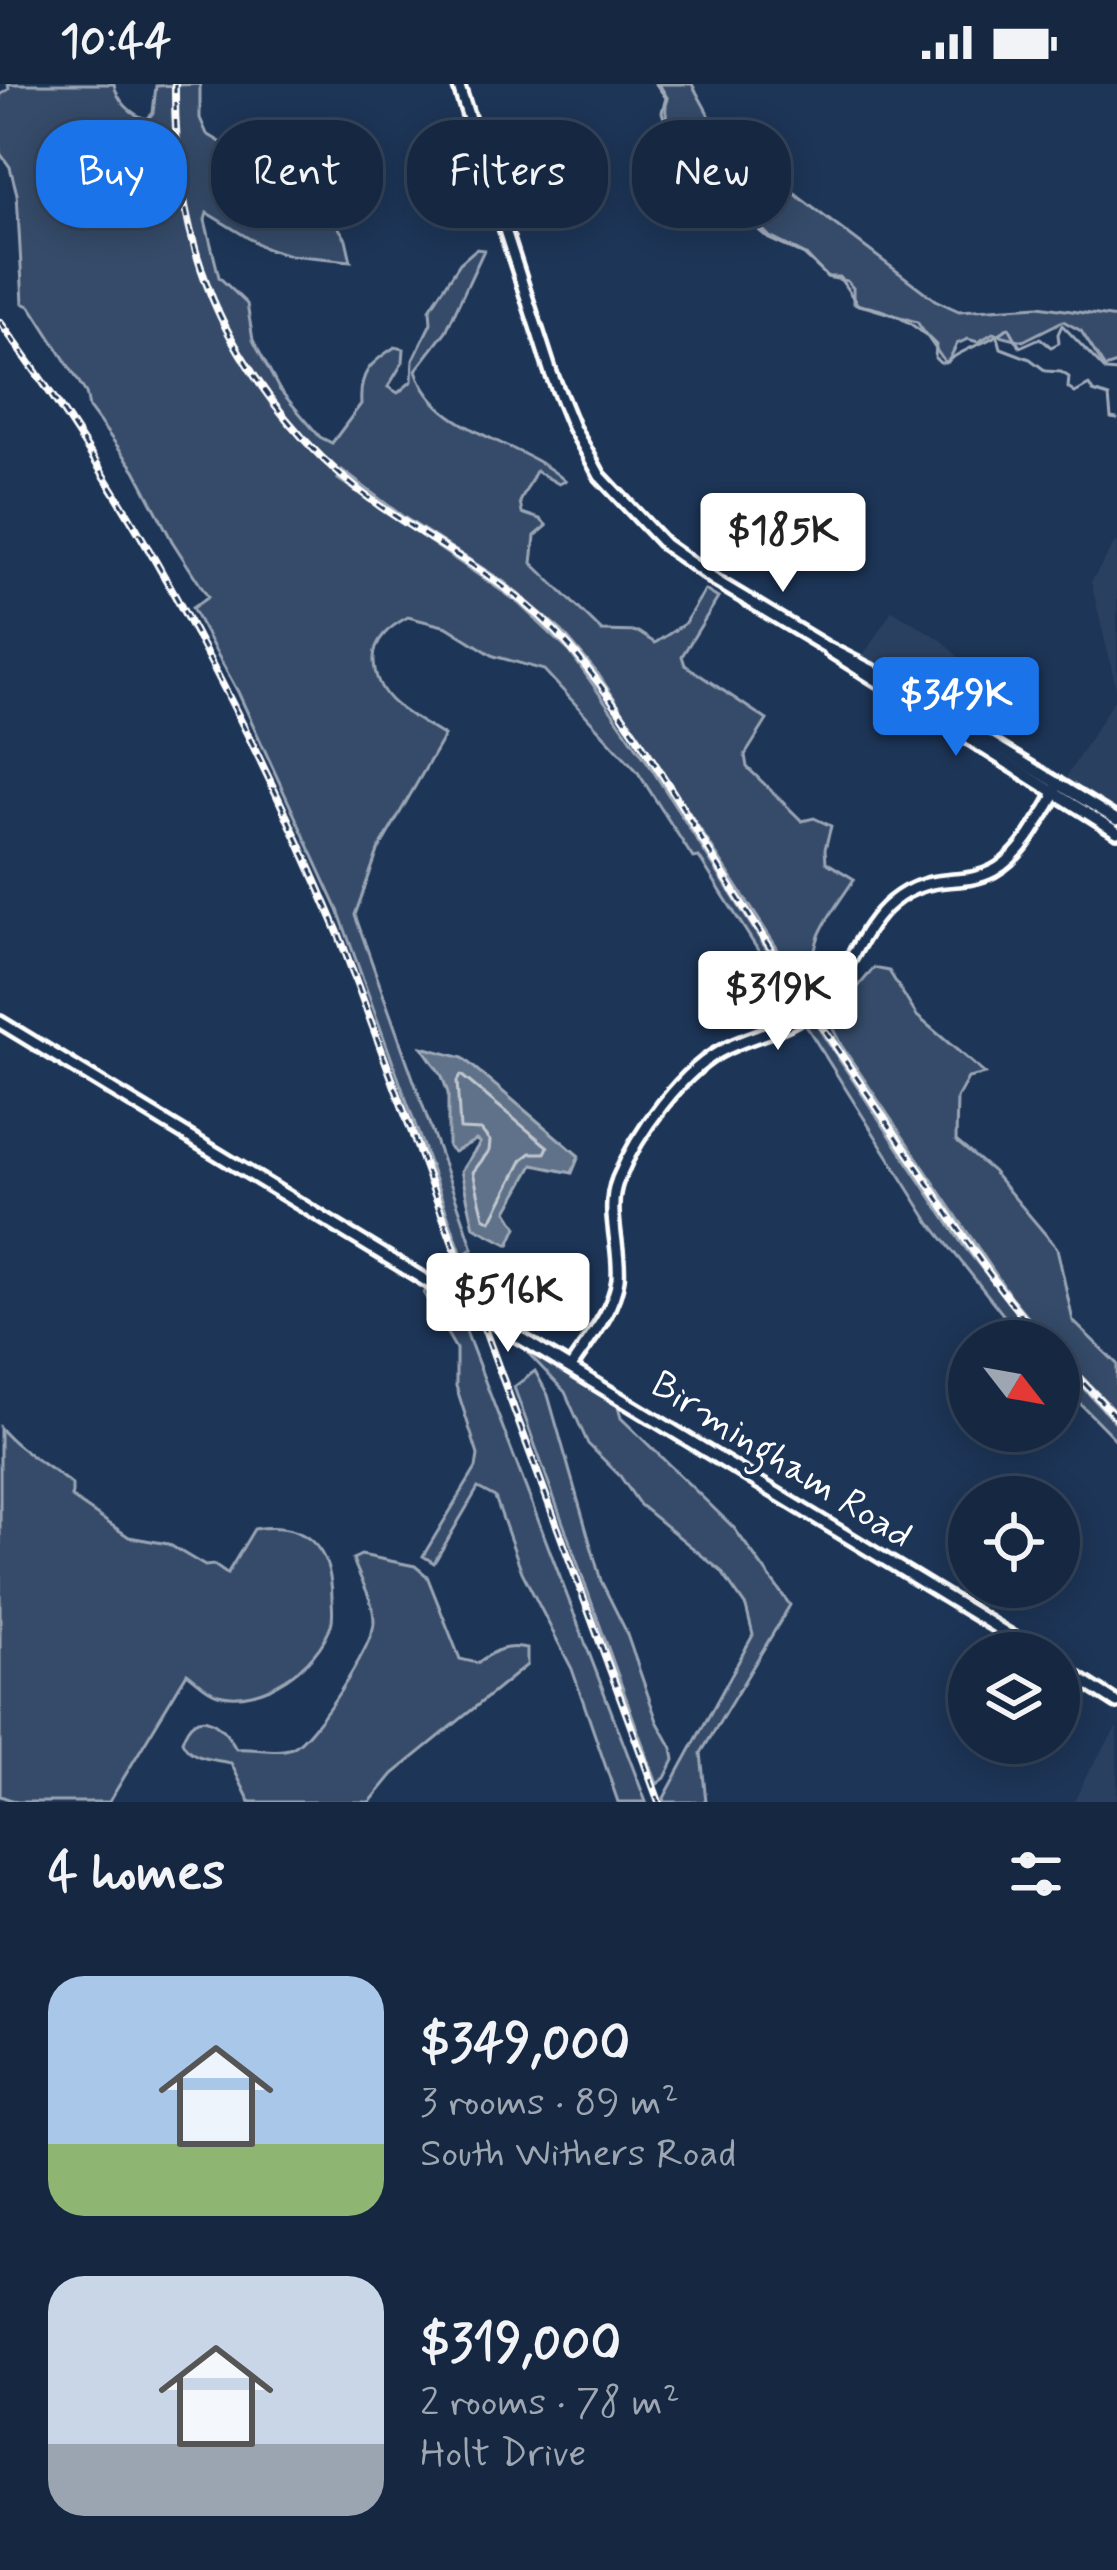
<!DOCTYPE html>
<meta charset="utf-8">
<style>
:root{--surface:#162841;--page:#23344c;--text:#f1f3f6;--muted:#9ea6b1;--line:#35445a;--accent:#1a73e8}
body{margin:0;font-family:Mynerve,sans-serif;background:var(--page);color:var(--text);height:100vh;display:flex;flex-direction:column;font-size:45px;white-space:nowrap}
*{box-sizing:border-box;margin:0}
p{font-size:39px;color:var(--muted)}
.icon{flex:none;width:66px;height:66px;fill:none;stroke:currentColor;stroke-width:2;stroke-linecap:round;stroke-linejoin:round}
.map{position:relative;height:1718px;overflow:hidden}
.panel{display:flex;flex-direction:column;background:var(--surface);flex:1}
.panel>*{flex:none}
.banner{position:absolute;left:36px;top:36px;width:1047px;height:108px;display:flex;gap:24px}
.needle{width:78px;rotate:121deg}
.controls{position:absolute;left:948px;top:1236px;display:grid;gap:24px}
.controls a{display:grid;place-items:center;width:132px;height:132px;border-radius:50%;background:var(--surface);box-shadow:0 6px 30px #0003,0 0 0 3px var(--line);font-size:60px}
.price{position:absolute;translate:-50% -102px;padding:0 27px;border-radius:12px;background:#fff;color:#222;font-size:39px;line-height:78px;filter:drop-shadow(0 3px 6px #0008)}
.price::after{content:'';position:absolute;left:50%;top:72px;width:36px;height:27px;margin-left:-18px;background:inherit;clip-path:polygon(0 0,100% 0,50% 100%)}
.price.active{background:var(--accent);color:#fff}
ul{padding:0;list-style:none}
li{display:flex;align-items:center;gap:36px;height:300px;padding:0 48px}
li span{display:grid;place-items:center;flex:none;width:336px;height:240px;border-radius:36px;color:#555}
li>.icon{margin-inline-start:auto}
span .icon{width:144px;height:144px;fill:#fffc;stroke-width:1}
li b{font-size:51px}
h2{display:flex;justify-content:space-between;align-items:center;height:144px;padding:0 48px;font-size:51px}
.pill{padding:0 42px;border-radius:48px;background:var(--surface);box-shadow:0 6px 30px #0003,0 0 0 3px var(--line);font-size:42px;line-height:108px}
.pill.active{background:var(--accent);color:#fff}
.status{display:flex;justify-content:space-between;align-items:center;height:84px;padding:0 60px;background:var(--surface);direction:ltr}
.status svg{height:33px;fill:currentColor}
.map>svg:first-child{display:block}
.built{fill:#2a4161}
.green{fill:#364b69;stroke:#9aa5b4;stroke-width:3}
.water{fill:#617289;stroke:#a0aab8;stroke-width:3}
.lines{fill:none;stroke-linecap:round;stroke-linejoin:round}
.shore{stroke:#c0c7d0;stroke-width:3}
.stream{stroke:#a0aab8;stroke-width:3}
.secondary-casing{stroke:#fff;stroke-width:18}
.secondary{stroke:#1d3557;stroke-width:9}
.rail-casing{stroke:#fff;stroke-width:8}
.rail{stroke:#1d3557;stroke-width:3;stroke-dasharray:9;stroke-linecap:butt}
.labels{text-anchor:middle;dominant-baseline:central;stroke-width:9;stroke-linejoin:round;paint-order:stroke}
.street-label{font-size:39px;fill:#fff;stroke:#1d3557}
</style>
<div class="status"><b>10:44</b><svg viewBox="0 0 49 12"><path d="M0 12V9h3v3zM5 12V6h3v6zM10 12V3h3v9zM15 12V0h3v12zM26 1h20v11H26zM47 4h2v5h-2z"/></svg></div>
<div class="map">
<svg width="1117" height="1718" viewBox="0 0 1117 1718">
<rect width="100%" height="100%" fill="#1d3557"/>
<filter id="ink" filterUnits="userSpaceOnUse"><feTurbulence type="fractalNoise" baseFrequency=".00833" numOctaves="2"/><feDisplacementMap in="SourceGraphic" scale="24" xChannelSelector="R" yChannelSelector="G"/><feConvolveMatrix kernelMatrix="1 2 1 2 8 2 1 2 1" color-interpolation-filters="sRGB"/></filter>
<g filter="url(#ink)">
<g class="built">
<path d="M 1117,455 L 1117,607 L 1091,498 Z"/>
<path d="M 892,526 L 943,557 L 964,579 L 966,583 L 943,619 L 863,572 Z"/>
<path d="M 1117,611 L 1117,727 L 1065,695 Z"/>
<path d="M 1117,1643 L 1117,1718 L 1074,1718 L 1086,1692 Z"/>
</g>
<g class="green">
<path d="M 8,0 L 114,0 C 117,16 131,31 147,35 L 153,29 L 156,2 L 200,0 L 200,34 L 207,50 L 322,118 L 346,155 L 351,177 L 290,171 L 265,164 L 207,129 L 205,136 L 219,193 L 247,220 L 253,256 L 279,305 L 320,353 L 332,359 L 361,320 C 359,289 370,279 395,263 L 404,265 L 403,278 L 388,303 L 398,309 L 412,297 L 413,276 L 431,239 L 430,225 L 460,179 L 476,165 L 484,166 L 446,247 L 416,286 C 436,351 521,355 565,397 L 559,400 L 536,387 L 520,418 L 522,429 L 540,435 L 547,442 L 535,452 L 532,479 L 602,547 L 638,548 L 655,559 L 684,540 L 705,506 L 718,514 L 682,572 L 685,581 L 767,636 L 745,671 L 747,683 L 802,737 L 814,734 L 831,742 L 825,765 L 826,778 L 854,795 C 833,829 807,852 816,894 L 807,910 L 642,656 L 598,590 L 562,547 L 504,498 L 402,432 L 342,386 L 338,395 L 515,516 L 570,568 L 650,682 L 800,918 L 802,925 L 797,928 L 699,773 L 693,774 L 637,687 L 544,586 L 494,572 L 447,543 L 408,533 C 391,542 373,555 374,577 C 376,619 412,631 444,652 L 378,767 L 355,831 L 462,1132 L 473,1165 L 462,1171 L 338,826 L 238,608 L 192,524 L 208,513 L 172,457 L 135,386 L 89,324 L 86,309 L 31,223 L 23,219 L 17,110 L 10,83 L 0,69 L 0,11 L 9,5 Z"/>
<path d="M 659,0 L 692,0 L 723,57 L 747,83 L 770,85 L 800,114 L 935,216 L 959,227 L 1039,222 L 1117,234 L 1117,280 L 1105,284 L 1081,247 L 1063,237 L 1023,257 L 993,249 L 978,258 L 968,255 L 957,260 L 948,278 L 944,277 L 917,238 L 853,219 L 853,204 L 847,197 L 827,193 L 806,171 L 770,153 L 738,121 L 718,116 L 714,84 C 693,69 656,43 668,15 Z"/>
<path d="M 874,884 L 889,887 L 917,932 L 985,990 L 968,994 L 957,1014 L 956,1057 L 992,1087 L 1057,1164 L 1073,1237 L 1117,1280 L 1117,1329 L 1059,1269 L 1059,1257 L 1048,1257 L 1011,1213 L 841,961 L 829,937 Z"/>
<path d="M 815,939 L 961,1158 L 1039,1257 L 1024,1257 L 928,1136 L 805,940 Z"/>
<path d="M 428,1201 L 459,1221 L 467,1250 L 646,1718 L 618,1718 L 572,1585 L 522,1488 L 495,1413 L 478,1404 L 434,1479 L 423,1472 L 476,1384 L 478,1371 L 456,1302 L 456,1265 L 424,1210 Z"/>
<path d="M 531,1265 L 617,1319 L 621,1334 L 734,1444 L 790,1521 L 701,1669 L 706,1718 L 665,1718 L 664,1714 L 753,1551 L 746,1523 L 721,1487 L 640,1421 L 620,1392 L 588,1360 L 565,1308 L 528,1269 Z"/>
<path d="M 1059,1278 L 1117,1340 L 1117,1357 L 1059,1298 Z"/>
<path d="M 535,1287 L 548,1311 L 601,1497 L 625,1545 L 657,1637 L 672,1664 L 674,1676 L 665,1694 L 657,1700 L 514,1303 Z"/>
<path d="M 0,1344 C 20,1368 48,1381 72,1401 L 72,1414 L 129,1453 L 168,1460 L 205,1482 L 214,1481 L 227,1490 L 254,1445 C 305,1437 331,1463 332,1513 C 332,1522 334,1533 331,1541 C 318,1582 261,1622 218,1610 C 206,1607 197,1596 187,1589 L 109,1718 L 17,1718 L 0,1712 Z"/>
<path d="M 361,1471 L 415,1482 L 427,1492 L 460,1575 L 477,1579 C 495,1567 504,1560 527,1565 L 527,1581 L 393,1690 L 370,1718 L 250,1718 L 231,1679 C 213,1675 190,1676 182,1657 C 196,1617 222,1640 236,1665 C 253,1663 276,1670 292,1664 C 313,1655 374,1561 374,1538 C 374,1514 360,1497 353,1475 Z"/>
</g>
<path class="water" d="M 422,963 L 463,974 L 579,1072 L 572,1089 L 533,1081 L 507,1127 L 517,1143 L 509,1161 L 474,1143 L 461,1087 L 480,1059 L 476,1056 L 454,1068 L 448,1063 L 448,1009 L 442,992 Z"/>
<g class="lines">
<path class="shore" d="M 461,991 L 548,1063 L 545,1069 L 531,1069 L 523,1075 L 491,1137 L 484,1133 L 473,1088 L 489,1067 L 490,1057 L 481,1046 L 460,1045 L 457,997 Z"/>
<g class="stream">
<path d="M 656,0 L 666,14 L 662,28 L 673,62 L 678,57 L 686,59 L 691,72 L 712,80 L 718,120 L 736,126 L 769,155 L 804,171 L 828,193 L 839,193 L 858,221 C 890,225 915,239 936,261 L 935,274 L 940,279 L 945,279 C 966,262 989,260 1009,243 L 1020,263 L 1040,254 L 1051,263 L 1059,259 L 1058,250 L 1062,241 L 1106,287 L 1117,288"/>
<path d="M 998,253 L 1001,264 L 1030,275 L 1046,287 L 1061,288 L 1069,293 L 1068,304 L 1075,309 L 1089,301 L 1093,308 L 1109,313 L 1111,334 L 1117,335"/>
</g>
<defs>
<g id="secondary">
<path d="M 458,0 L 551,289 L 573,343 L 600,392 L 665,461 L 716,497 L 826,563 L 873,587 L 1117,736"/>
<path d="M 830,567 L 1117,748"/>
<path d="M 0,938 L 1039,1569"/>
<path d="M 571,1283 C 588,1257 614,1227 618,1195 C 621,1162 605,1127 618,1095 C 636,1051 683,984 727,964 C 758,949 790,945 817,921 C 849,892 859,845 892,818 C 947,773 984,828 1037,740 C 1045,727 1055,715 1057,699"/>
<path d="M 1059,1582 L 1117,1619"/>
</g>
</defs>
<use href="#secondary" class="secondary-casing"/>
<use href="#secondary" class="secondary"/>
<defs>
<g id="rail">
<path d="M 175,0 C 174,94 191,188 240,269 C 276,329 323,382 380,422 C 444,466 518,502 569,562 C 635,639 686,731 740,817 C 797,907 857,994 916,1081 C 957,1142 994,1203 1044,1257"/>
<path d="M 0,238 C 139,426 248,635 339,851 L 659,1718"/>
<path d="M 1059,1273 L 1117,1334"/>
</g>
</defs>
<use href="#rail" class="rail-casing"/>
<use href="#rail" class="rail"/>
</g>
</g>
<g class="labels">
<g class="street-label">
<text transform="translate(781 1377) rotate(32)">Birmingham Road</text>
</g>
</g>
</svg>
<div class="controls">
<a><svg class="needle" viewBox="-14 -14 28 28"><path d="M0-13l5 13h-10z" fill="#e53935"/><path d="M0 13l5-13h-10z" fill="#9ea6b1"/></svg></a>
<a><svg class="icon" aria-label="locate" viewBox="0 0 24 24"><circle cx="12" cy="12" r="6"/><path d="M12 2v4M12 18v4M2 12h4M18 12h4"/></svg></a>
<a><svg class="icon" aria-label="layers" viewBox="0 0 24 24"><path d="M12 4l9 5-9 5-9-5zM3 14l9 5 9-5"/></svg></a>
</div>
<b class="price" style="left:783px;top:511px">$185K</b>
<b class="price active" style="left:956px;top:675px">$349K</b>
<b class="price" style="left:778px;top:969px">$319K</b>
<b class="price" style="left:508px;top:1271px">$516K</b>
<div class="banner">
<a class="pill active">Buy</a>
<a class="pill">Rent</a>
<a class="pill">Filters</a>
<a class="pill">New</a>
</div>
</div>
<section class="panel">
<h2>4 homes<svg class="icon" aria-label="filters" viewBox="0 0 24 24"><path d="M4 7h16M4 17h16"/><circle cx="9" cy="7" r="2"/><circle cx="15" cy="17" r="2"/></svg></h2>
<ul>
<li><span style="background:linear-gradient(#a9c7e8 70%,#8fb573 0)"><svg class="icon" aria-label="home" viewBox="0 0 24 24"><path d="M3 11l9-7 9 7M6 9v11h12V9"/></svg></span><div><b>$349,000</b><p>3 rooms · 89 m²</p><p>South Withers Road</p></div></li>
<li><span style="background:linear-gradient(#c9d6e8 70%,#9aa5b1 0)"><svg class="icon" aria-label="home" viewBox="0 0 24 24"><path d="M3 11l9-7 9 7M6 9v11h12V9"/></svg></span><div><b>$319,000</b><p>2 rooms · 78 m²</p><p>Holt Drive</p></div></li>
</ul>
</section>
